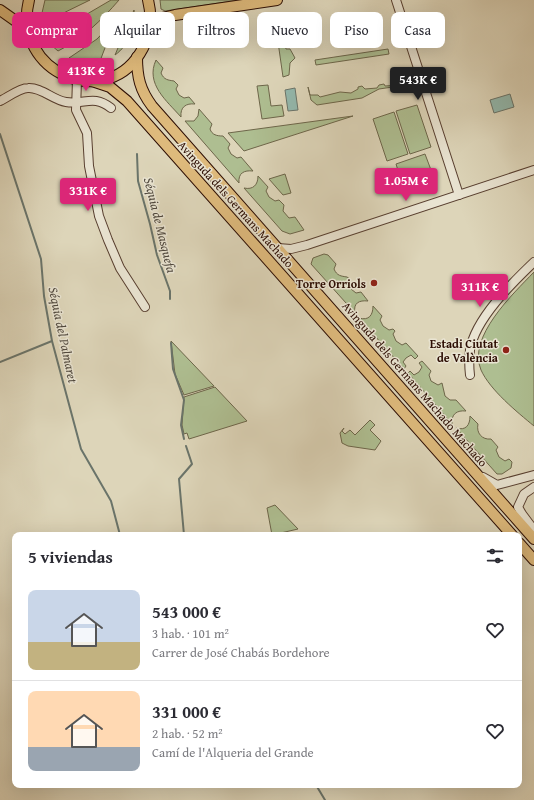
<!DOCTYPE html>
<html lang="es">
<meta charset="utf-8">
<style>
:root{--surface:#fff;--page:#f2f2f3;--text:#2b2b33;--muted:#7c7c81;--line:#e1e1e2;--accent:#db2777}
body{margin:0;font-family:"Gentium Book Plus",serif;background:var(--page);color:var(--text);height:100vh;display:flex;flex-direction:column;font-size:15px;white-space:nowrap}
*{box-sizing:border-box;margin:0}
p{font-size:13px;color:var(--muted)}
.icon{flex:none;width:22px;height:22px;fill:none;stroke:currentColor;stroke-width:2;stroke-linecap:round;stroke-linejoin:round}
.map{position:relative;flex:1;overflow:hidden}
.panel{position:absolute;left:12px;top:532px;width:510px;height:256px;display:flex;flex-direction:column;background:var(--surface);border-radius:8px;box-shadow:0 4px 16px #0002}
.panel>*{flex:none}
.guide{position:absolute;left:12px;top:12px;width:510px;height:36px;display:flex;gap:8px}
.price{position:absolute;translate:-50% -34px;padding:0 9px;border-radius:4px;background:var(--accent);color:#fff;font-size:13px;line-height:26px;filter:drop-shadow(0 1px 2px #0008)}
.price::after{content:'';position:absolute;left:50%;top:24px;width:12px;height:9px;margin-left:-6px;background:inherit;clip-path:polygon(0 0,100% 0,50% 100%)}
.price.current{background:#222;color:#fff}
ul{padding:0;list-style:none}
li{display:flex;align-items:center;gap:12px;height:100px;padding:0 16px}
li+li{border-top:1px solid var(--line)}
li span{display:grid;place-items:center;flex:none;width:112px;height:80px;border-radius:8px;color:#555}
li>.icon{margin-inline-start:auto}
span .icon{width:48px;height:48px;fill:#fffc;stroke-width:1}
li b{font-size:17px}
h2{display:flex;justify-content:space-between;align-items:center;height:48px;padding:0 16px;font-size:17px}
.tag{padding:0 14px;border-radius:8px;background:var(--surface);box-shadow:0 4px 16px #0002;font-size:14px;line-height:36px}
.tag.current{background:var(--accent);color:#fff}
.map>svg:first-child{display:block}
.green{fill:#aebe91;stroke:#6d664a}
.water{fill:#93b9ae;stroke:#6a746a}
.lines{fill:none;stroke-linecap:round;stroke-linejoin:round}
.stream{stroke:#6a746a;stroke-width:2}
.minor-casing{stroke:#583f30;stroke-width:10}
.major-casing{stroke:#2c0d03;stroke-width:12}
.minor{stroke:#e9e4d2;stroke-width:8}
.major{stroke:#deba7c;stroke-width:10}
.poi-dot{fill:#8f2418;stroke:#e9e4d2;stroke-width:1.5}
.labels{text-anchor:middle;dominant-baseline:central;stroke-width:3;stroke-linejoin:round;paint-order:stroke}
.street-label{font-size:12px;fill:#2c0d03;stroke:#e9e4d2}
.poi-label{font-size:12px;font-weight:bold;fill:#2c0d03;stroke:#e9e4d2;text-anchor:end}
.water-label{font-size:13px;font-style:italic;fill:#50493f;stroke:#e9e4d2}
</style>
<div class="map">
<svg width="534" height="800" viewBox="0 0 534 800">
<rect width="100%" height="100%" fill="#ddd5b9"/>
<filter id="stains"><feTurbulence type="fractalNoise" baseFrequency=".005" numOctaves="4"/><feColorMatrix values="0 0 0 0 .2 0 0 0 0 .09 0 0 0 0 .02 0 0 0 .5 -.17"/></filter>
<radialGradient id="worn" r=".72"><stop offset=".6" stop-color="#630" stop-opacity="0"/><stop offset="1" stop-color="#630" stop-opacity=".3"/></radialGradient>
<g class="green">
<path d="M 45,0 L 90,0 L 43,23 L 42,13 Z"/>
<path d="M 111,0 L 119,0 C 101,21 82,39 58,51 L 50,44 L 46,34 L 82,17 Z"/>
<path d="M 160,0 L 239,0 L 165,11 L 161,9 Z"/>
<path d="M 134,10 C 136,27 129,45 115,55 Z"/>
<path d="M 116,19 L 100,61 C 89,64 79,63 69,58 L 97,39 Z"/>
<path d="M 278,42 L 284,42 L 286,49 L 290,49 L 295,58 L 290,63 L 289,75 L 283,77 Z"/>
<path d="M 388,49 L 389,54 L 316,65 L 315,60 Z"/>
<path d="M 156,60 L 163,68 L 161,73 C 164,80 168,80 174,81 L 178,85 L 176,89 L 179,95 L 184,98 L 189,97 L 195,104 C 186,103 180,107 181,117 C 167,101 145,84 156,60 Z"/>
<path d="M 409,73 L 413,84 L 379,89 L 362,98 L 317,105 L 311,100 L 308,87 L 310,95 L 318,95 L 320,97 L 340,92 L 351,93 L 358,89 L 358,87 L 362,86 L 365,89 L 377,88 L 379,85 L 384,84 L 385,86 L 400,85 L 402,83 L 410,80 Z"/>
<path d="M 268,85 L 271,106 L 282,105 L 284,116 L 262,119 L 257,86 Z"/>
<path d="M 417,105 L 431,147 L 410,154 L 396,111 Z"/>
<path d="M 199,109 L 212,124 L 210,129 C 212,135 217,136 223,136 L 230,144 L 228,148 L 231,154 L 237,158 L 241,157 L 253,171 C 244,170 238,173 239,183 L 185,121 L 194,121 L 198,116 Z"/>
<path d="M 394,112 L 408,154 L 387,161 L 373,119 Z"/>
<path d="M 353,116 L 244,151 L 228,133 Z"/>
<path d="M 425,154 L 431,170 L 401,180 L 396,164 Z"/>
<path d="M 285,174 L 291,193 L 283,195 L 269,179 Z"/>
<path d="M 258,176 L 268,187 L 266,191 L 269,197 L 275,201 L 279,200 L 284,205 L 283,211 L 289,218 L 295,217 L 304,230 L 290,234 L 282,231 L 244,188 C 253,190 258,185 258,176 Z"/>
<path d="M 324,254 L 328,255 L 336,264 L 334,269 C 337,276 341,276 347,277 L 350,279 L 348,284 L 351,289 L 356,293 L 361,292 L 368,301 C 359,300 353,303 355,313 L 311,264 L 313,258 Z"/>
<path d="M 534,272 L 534,426 C 517,412 490,390 481,370 C 467,337 513,294 534,272 Z"/>
<path d="M 373,306 L 382,316 L 380,320 L 383,326 L 389,330 L 393,329 L 395,331 L 393,334 L 396,341 L 402,345 L 406,343 L 418,356 L 415,359 L 411,355 L 406,358 L 403,362 L 406,366 L 404,369 L 359,318 C 369,321 373,315 373,306 Z"/>
<path d="M 171,341 L 214,386 L 184,395 L 175,374 Z"/>
<path d="M 422,361 L 431,371 L 429,375 L 431,381 L 438,385 L 442,383 L 445,396 L 450,400 L 456,400 L 466,411 C 457,410 451,414 452,424 L 408,373 L 410,371 L 414,375 L 419,372 L 422,367 L 419,363 Z"/>
<path d="M 215,387 L 247,421 L 189,439 L 187,433 L 184,434 L 182,425 L 184,397 Z"/>
<path d="M 470,416 L 478,424 C 476,433 482,440 491,439 L 498,447 L 496,450 L 499,457 L 505,461 L 509,459 L 512,462 L 511,468 L 502,474 L 497,474 L 456,428 C 466,431 470,425 470,416 Z"/>
<path d="M 370,420 L 375,425 L 370,430 L 381,441 L 375,450 L 348,446 L 342,443 L 340,433 L 344,428 L 342,431 L 345,434 L 350,430 L 355,435 Z"/>
<path d="M 275,505 L 298,529 L 272,535 L 267,508 Z"/>
</g>
<g class="water">
<path d="M 295,88 L 298,110 L 288,111 L 285,90 Z"/>
<path d="M 510,94 L 514,107 L 494,113 L 490,100 Z"/>
</g>
<g class="lines">
<g class="stream">
<path d="M 0,134 L 41,259 L 44,296 L 52,341 L 81,449 L 111,501 L 120,535"/>
<path d="M 137,154 L 138,181 L 150,224 L 157,255 L 170,291 L 170,299"/>
<path d="M 171,343 L 173,369 L 184,400 L 181,425 L 184,439"/>
<path d="M 0,362 L 52,341"/>
<path d="M 184,535 L 179,479 L 192,464 L 186,446"/>
<path d="M 316,785 L 325,800"/>
</g>
<defs>
<g id="minor">
<path d="M 396,0 L 459,195"/>
<path d="M 77,80 L 76,110 L 87,133 L 89,166 L 99,216 L 108,240 L 120,268 L 145,307"/>
<path d="M 0,101 C 8,97 20,88 28,88 C 41,87 53,100 66,102 C 85,105 93,94 111,108"/>
<path d="M 278,248 L 291,249 L 307,245 L 534,170"/>
<path d="M 470,375 C 469,367 469,359 470,350 C 475,319 512,283 534,262"/>
<path d="M 483,477 L 497,485 L 534,475"/>
<path d="M 534,487 L 524,494 L 518,507 L 522,514 L 534,530"/>
</g>
<g id="major">
<path d="M 29,0 C 11,73 109,114 143,48 C 151,33 152,16 148,0"/>
<path d="M 0,10 L 27,29"/>
<path d="M 150,29 L 162,18 L 175,15 L 277,0"/>
<path d="M 137,57 C 137,77 140,90 152,106 L 534,539"/>
<path d="M 92,81 L 110,87 L 127,101 L 512,535"/>
<path d="M 519,543 L 534,560"/>
</g>
</defs>
<use href="#minor" class="minor-casing"/>
<use href="#major" class="major-casing"/>
<use href="#minor" class="minor"/>
<use href="#major" class="major"/>
</g>
<g class="poi-dot">
<circle cx="374" cy="283" r="4"/>
<circle cx="506" cy="350" r="4"/>
</g>
<g class="labels">
<g class="street-label">
<text transform="translate(236 204) rotate(48)">Avinguda dels Germans Machado</text>
<text transform="translate(415 384) rotate(49)">Avinguda dels Germans Machado Machado</text>
</g>
<g class="poi-label">
<text x="366" y="283">Torre Orriols</text>
<text x="498" y="343">Estadi Ciutat<tspan x="498" dy="14">de València</tspan></text>
</g>
<g class="water-label">
<text transform="translate(160 225) rotate(76)">Séquia de Masquefa</text>
<text transform="translate(63 335) rotate(78)">Séquia del Palmaret</text>
</g>
</g>
<rect width="100%" height="100%" filter="url(#stains)"/>
<rect width="100%" height="100%" fill="url(#worn)"/>
</svg>
<b class="price" style="left:86px;top:92px">413K €</b>
<b class="price current" style="left:418px;top:101px">543K €</b>
<b class="price" style="left:406px;top:202px">1.05M €</b>
<b class="price" style="left:88px;top:212px">331K €</b>
<b class="price" style="left:480px;top:308px">311K €</b>
<div class="guide">
<a class="tag current">Comprar</a>
<a class="tag">Alquilar</a>
<a class="tag">Filtros</a>
<a class="tag">Nuevo</a>
<a class="tag">Piso</a>
<a class="tag">Casa</a>
</div>
<section class="panel">
<h2>5 viviendas<svg class="icon" aria-label="filters" viewBox="0 0 24 24"><path d="M4 7h16M4 17h16"/><circle cx="9" cy="7" r="2"/><circle cx="15" cy="17" r="2"/></svg></h2>
<ul>
<li><span style="background:linear-gradient(#c9d6e8 65%,#c2b280 0)"><svg class="icon" aria-label="home" viewBox="0 0 24 24"><path d="M3 11l9-7 9 7M6 9v11h12V9"/></svg></span><div><b>543 000 €</b><p>3 hab. · 101 m²</p><p>Carrer de José Chabás Bordehore</p></div><svg class="icon" aria-label="heart" viewBox="0 0 24 24"><path d="M12 20l-8-8c-3-5 5-10 8-4 3-6 11-1 8 4z"/></svg></li>
<li><span style="background:linear-gradient(#ffd9b3 70%,#9aa5b1 0)"><svg class="icon" aria-label="home" viewBox="0 0 24 24"><path d="M3 11l9-7 9 7M6 9v11h12V9"/></svg></span><div><b>331 000 €</b><p>2 hab. · 52 m²</p><p>Camí de l'Alqueria del Grande</p></div><svg class="icon" aria-label="heart" viewBox="0 0 24 24"><path d="M12 20l-8-8c-3-5 5-10 8-4 3-6 11-1 8 4z"/></svg></li>
</ul>
</section>
</div>
